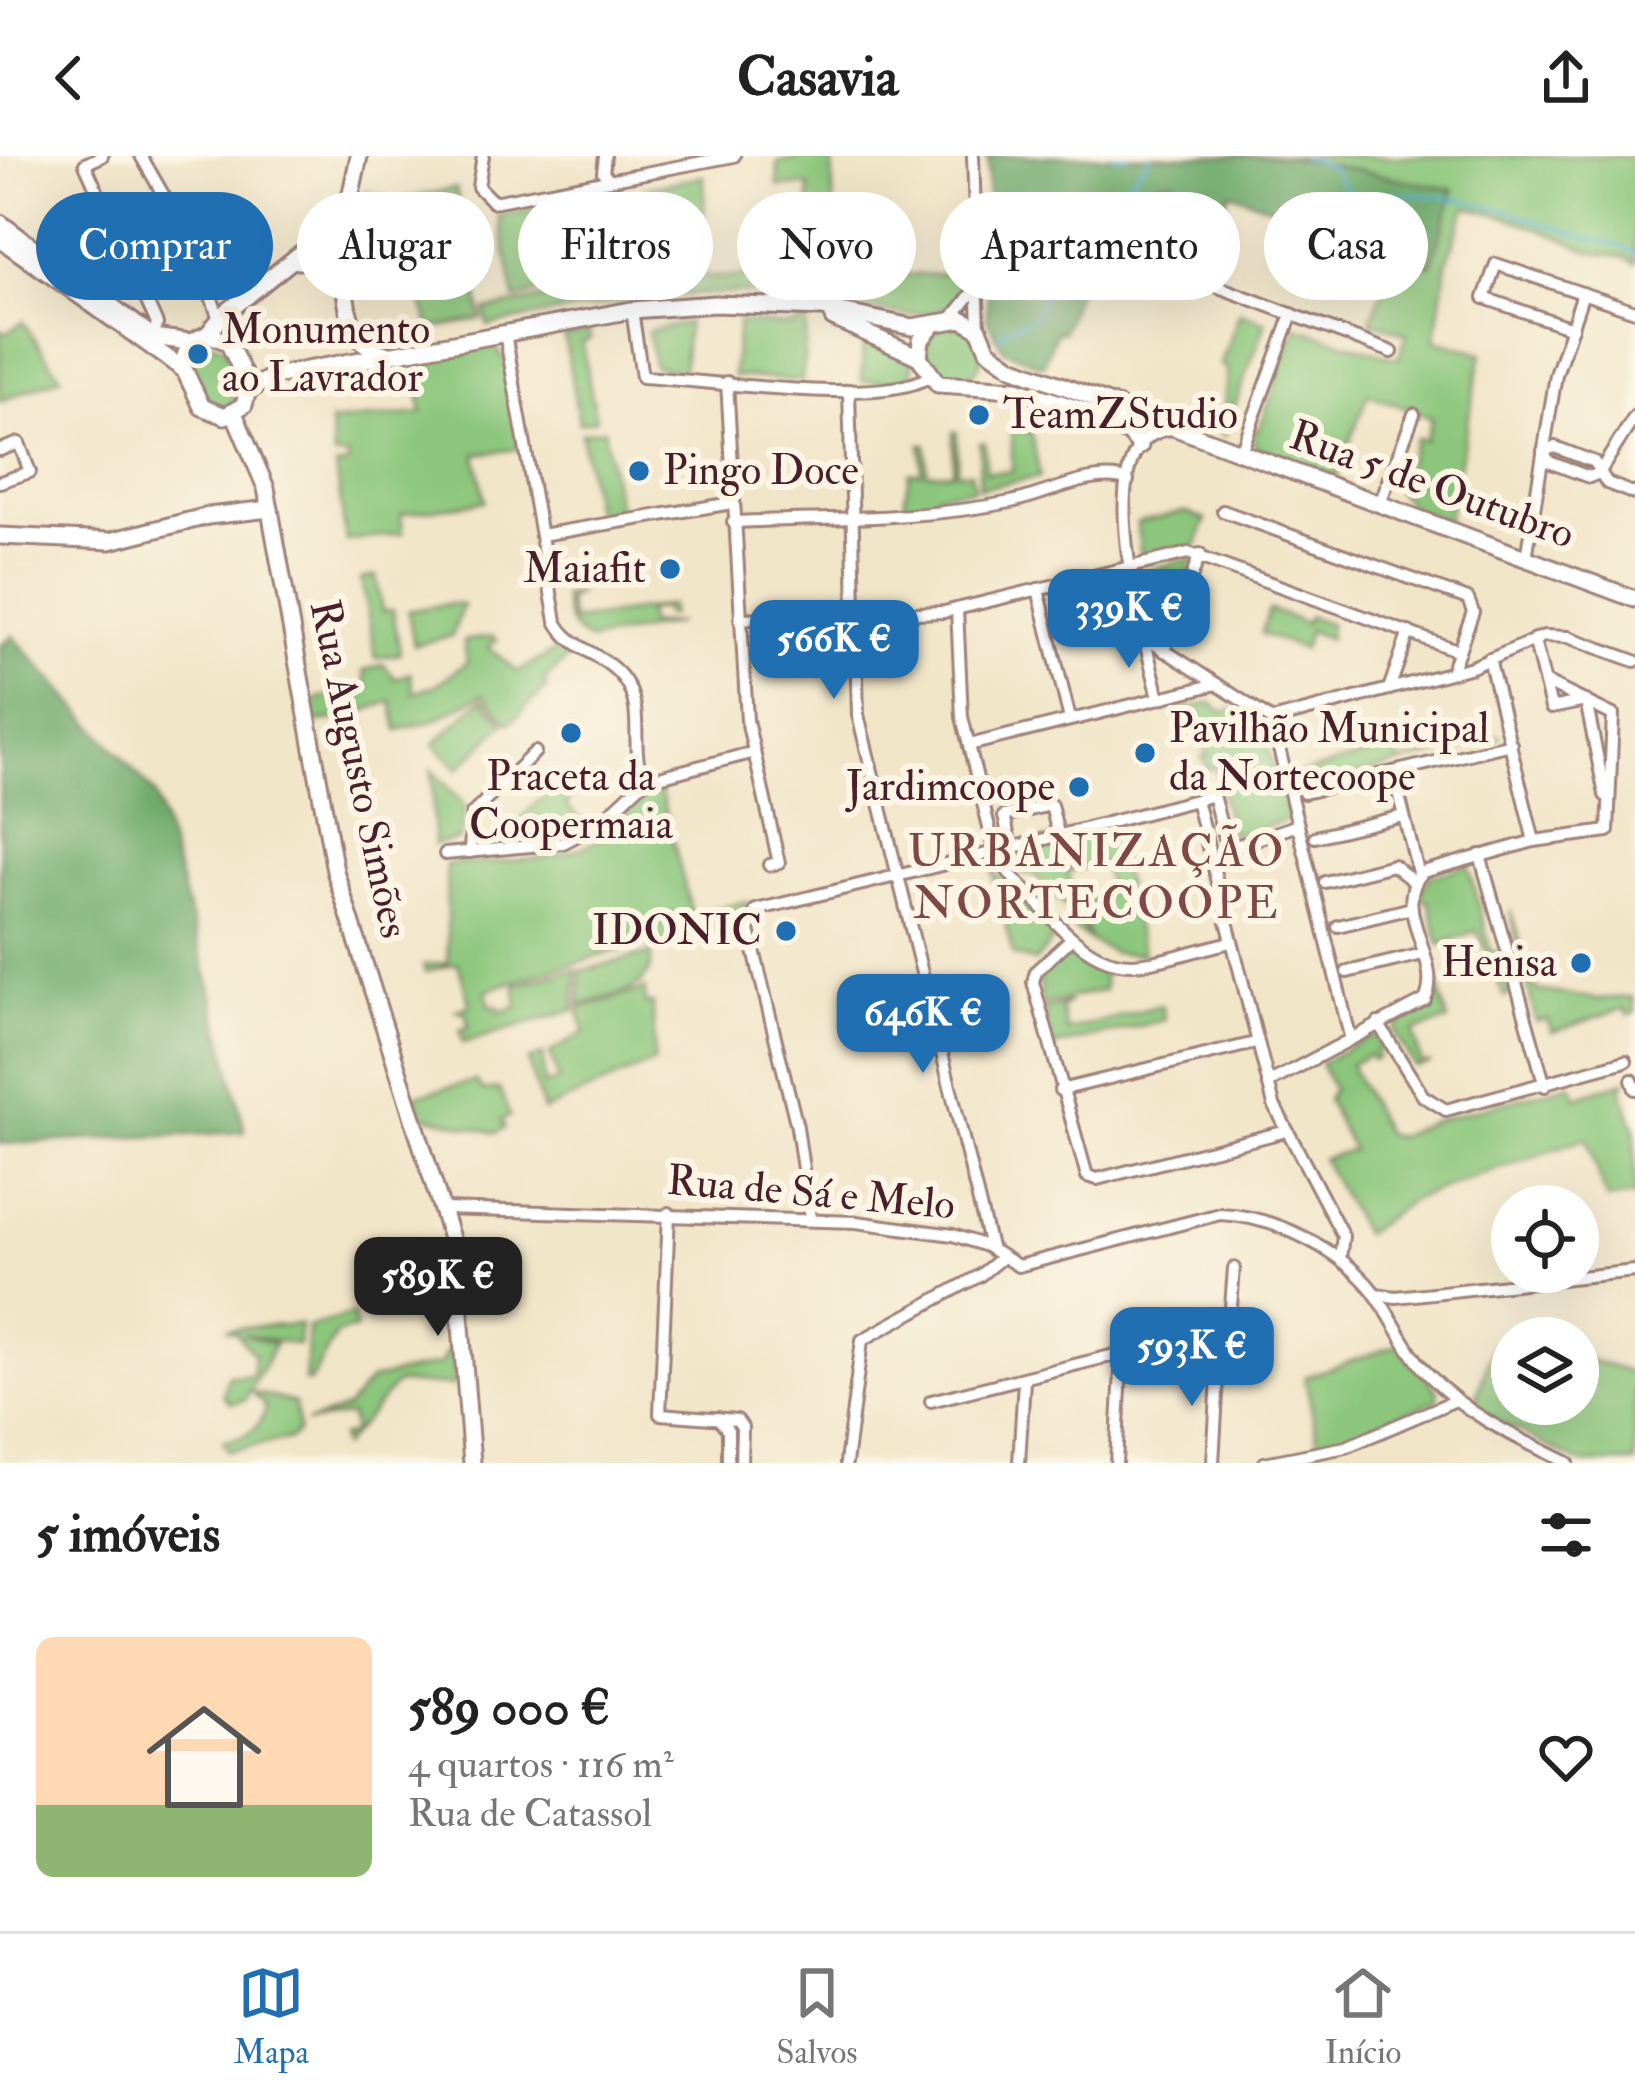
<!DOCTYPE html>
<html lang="pt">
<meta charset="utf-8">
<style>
:root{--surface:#fff;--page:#f6f6f6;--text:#222;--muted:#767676;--line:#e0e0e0;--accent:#1f6fb2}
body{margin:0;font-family:"IM FELL Double Pica",serif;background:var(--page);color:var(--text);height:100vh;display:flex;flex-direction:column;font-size:45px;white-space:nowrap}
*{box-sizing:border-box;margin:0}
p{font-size:39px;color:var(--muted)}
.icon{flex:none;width:66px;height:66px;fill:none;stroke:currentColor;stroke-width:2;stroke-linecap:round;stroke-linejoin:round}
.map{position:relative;height:1307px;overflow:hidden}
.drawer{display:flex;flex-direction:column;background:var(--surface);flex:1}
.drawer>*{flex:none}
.top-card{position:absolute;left:36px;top:36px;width:1563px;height:108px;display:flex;gap:24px}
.controls{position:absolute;left:1491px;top:1029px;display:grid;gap:24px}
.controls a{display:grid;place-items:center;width:108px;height:108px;border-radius:50%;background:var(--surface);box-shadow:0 12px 48px #0002;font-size:60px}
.price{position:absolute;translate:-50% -102px;padding:0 27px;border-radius:24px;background:var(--accent);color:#fff;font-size:39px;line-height:78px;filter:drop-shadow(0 3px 6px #0008)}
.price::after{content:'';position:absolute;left:50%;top:72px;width:36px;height:27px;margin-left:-18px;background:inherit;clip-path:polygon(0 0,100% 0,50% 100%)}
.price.current{background:#222;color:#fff}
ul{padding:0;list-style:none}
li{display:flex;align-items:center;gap:36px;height:300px;padding:0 36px}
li+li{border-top:3px solid var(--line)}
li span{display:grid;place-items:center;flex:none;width:336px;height:240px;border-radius:18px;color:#555}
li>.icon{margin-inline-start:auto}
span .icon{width:144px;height:144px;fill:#fffc;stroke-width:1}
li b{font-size:51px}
h2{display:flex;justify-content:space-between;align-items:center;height:144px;padding:0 36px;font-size:51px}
.tag{padding:0 42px;border-radius:54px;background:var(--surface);box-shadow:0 12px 48px #0002;font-size:42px;line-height:108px}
.tag.current{background:var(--accent);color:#fff}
header{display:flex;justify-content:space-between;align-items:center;height:156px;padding:0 36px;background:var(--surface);font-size:54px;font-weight:700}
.tabs{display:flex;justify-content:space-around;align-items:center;height:168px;border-top:3px solid var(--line);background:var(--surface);font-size:33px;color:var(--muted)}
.tabs a{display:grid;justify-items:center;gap:6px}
.tabs .current{color:var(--accent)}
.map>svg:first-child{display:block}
.green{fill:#8bc67c;stroke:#6a7254;stroke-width:3}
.forest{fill:#70ab6c;stroke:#5d654c;stroke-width:3}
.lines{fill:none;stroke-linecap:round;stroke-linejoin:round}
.stream{stroke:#5aafd6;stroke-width:3}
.street-casing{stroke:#9e827a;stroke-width:16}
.secondary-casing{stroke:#9e827a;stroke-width:21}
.street{stroke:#fff;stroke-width:10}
.secondary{stroke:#fff;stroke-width:15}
.poi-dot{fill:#1f6fb2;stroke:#fcf5e5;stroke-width:4.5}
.labels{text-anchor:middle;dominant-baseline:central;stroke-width:12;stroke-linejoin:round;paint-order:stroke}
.poi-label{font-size:42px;fill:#4a1f2b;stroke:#fcf5e5;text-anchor:start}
.street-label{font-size:42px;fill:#4a1f2b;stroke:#fcf5e5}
.neighbourhood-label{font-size:45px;letter-spacing:3px;fill:#7f4845;stroke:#fcf5e5}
</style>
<header><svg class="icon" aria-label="back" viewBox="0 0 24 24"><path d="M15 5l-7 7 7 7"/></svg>Casavia<svg class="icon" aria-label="share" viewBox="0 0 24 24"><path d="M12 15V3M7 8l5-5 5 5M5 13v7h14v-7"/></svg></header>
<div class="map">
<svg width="1635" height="1307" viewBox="0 0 1635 1307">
<rect width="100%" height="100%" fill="#fcf5e5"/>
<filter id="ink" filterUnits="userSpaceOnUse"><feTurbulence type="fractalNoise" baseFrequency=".00833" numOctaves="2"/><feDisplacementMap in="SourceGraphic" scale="24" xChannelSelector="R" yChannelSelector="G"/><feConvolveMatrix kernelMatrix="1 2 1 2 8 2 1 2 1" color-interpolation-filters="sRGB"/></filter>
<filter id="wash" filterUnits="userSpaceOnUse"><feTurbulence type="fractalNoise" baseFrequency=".004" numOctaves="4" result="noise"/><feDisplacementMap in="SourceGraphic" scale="48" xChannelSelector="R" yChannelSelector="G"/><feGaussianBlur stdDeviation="2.7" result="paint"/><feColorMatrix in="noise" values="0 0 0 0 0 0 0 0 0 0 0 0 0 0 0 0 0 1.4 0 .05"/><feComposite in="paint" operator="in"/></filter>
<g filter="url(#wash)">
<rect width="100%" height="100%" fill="#f1e5c8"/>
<g class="green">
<path d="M 808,0 L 832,0 L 834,78 L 846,79 L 846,114 L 816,110 L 810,115 L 809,30 L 778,30 L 778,6 Z"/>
<path d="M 1286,0 L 1635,0 L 1635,107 C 1616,94 1601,102 1581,92 C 1544,73 1508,59 1466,51 L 1447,106 L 1435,184 L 1482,197 L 1447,366 L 1414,353 L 1397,335 L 1416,282 L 1425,284 L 1432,262 L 1368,238 L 1335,324 L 1254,290 L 1255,274 L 1259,274 L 1296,171 L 1398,203 L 1407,178 L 1371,165 L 1396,97 L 1430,110 L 1454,35 Z"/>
<path d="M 704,20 L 704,59 L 698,60 L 704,65 L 700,98 L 705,116 L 646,117 L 645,32 Z"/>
<path d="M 1169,23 L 1197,39 L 1217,68 L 1204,103 L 1104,65 L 1152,27 Z"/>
<path d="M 456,32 L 482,163 L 430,173 C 421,136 413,117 373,109 L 371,94 L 355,84 L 366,35 L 393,45 Z"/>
<path d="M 594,42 L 610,124 L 571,132 L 569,128 L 515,143 L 499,60 Z"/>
<path d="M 961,118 L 956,148 C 908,171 880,152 830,144 C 713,126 603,147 488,170 L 485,154 L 650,122 Z"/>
<path d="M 1240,156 L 1266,166 L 1223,281 L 1227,212 L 1220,209 Z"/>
<path d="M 807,164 L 802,225 L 733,220 L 738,166 L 790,170 Z"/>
<path d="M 23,166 L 61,221 L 0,245 L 0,173 L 6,177 Z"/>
<path d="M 687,167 L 683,216 L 654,210 L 648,175 Z"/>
<circle cx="954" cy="197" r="28"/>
<path d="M 589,175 L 590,183 L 582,186 L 596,264 L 579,267 L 564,180 Z"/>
<path d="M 858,176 L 913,204 L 912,220 L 901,226 L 862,225 L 863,185 L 853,184 Z"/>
<path d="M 210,185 L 225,192 L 242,233 L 229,251 L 217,252 C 201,240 188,219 190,199 Z"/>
<path d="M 493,188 L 505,204 L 520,293 L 476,298 L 485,345 L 401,358 L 403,377 L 346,385 L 336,311 L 348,309 L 348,300 L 334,301 L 330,266 L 422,257 L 415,201 Z"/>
<path d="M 604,273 L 618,355 L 595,359 L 581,277 Z"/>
<path d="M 1012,275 L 1031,275 L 1040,321 L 979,332 L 980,287 L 985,287 L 986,316 L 1012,316 Z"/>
<path d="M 953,276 L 957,276 L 957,316 L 971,316 L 974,333 L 938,337 L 938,346 L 904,348 L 909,317 L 922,316 L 921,288 L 926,288 L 927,317 L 953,316 Z"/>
<path d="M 1184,356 L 1206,364 L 1196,391 L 1141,402 L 1137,367 Z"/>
<path d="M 1184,403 L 1193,404 L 1161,479 L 1141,417 Z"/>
<path d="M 376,420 L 382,455 L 393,454 L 400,498 L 376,502 L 361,423 Z"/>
<path d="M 580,437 L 567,444 L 572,465 L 670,449 L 671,458 L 665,459 L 663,452 L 646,455 L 648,468 L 678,467 L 590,485 C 569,477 566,461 563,440 Z"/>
<path d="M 447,448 L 463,449 L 452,480 L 414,489 L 408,455 Z"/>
<path d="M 1269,454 L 1305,467 L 1308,460 L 1329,467 L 1329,483 L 1308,474 L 1303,493 L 1261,478 Z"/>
<path d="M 493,480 L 497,484 L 488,491 L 517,516 L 561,492 L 571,499 L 543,526 L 547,531 L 510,567 L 483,538 L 433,565 L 398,574 L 392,545 L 343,563 L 314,566 L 311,545 L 367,530 L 364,515 L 383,508 L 396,523 L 410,517 L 414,537 L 435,530 L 467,506 L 464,485 Z"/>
<path d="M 482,543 L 505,567 L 458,613 L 434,588 Z"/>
<path d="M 1210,546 L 1224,556 L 1236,553 L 1265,580 L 1288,660 L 1284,666 L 1231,680 L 1215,612 L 1206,613 L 1202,600 L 1208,599 L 1203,588 L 1211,575 L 1199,558 L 1174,562 L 1178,554 Z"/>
<path d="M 1501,581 L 1296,635 L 1292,620 L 1395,591 L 1400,607 Z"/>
<path d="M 432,614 L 465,650 L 460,683 L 434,689 Z"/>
<path d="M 558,626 L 573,641 L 566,649 L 581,664 L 503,685 L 494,676 L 503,680 Z"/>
<path d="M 659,630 L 692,758 L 747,745 L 739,767 L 657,789 L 656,783 L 486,834 L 490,851 L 497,850 L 500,856 L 517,851 L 516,829 L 577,813 L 574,854 L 463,887 L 460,874 L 469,871 L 465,856 L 457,854 L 470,849 L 458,807 L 425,816 L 423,809 L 448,807 L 446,708 C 497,705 561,709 604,680 C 626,665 635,640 659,630 Z"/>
<path d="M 1111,668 L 1126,729 L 1109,734 L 1102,707 L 1071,715 L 1062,679 Z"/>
<path d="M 1058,681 L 1086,782 L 1074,773 L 1075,762 L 1034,718 L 1025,719 L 1010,702 L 1028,698 L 1033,687 Z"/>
<path d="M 1468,709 L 1491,795 L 1500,797 L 1511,839 L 1504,841 L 1477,774 L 1440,789 L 1429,746 L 1418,742 L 1430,720 Z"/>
<path d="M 992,713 L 1055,781 L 1035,806 L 1013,799 Z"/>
<path d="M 1127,734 L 1143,798 L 1114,797 L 1090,785 L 1080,745 Z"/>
<path d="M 1510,754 L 1536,834 L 1598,843 L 1633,841 L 1635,857 L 1628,859 L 1624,852 L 1552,876 L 1547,863 L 1536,866 Z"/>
<path d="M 1068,792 L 1103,816 L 1104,834 L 1042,849 L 1039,818 Z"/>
<path d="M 651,797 C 654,838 611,839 579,849 L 581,815 Z"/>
<path d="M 1437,826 L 1448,865 L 1413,876 L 1422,908 L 1431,907 L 1415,911 L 1394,876 L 1400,866 L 1430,850 Z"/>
<path d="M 645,833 L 645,848 L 653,848 L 654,906 L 543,955 L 528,905 L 543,899 L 544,929 L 559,925 L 550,897 L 585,876 L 578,853 Z"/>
<path d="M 1070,846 L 1061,852 L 1067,875 L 1161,849 L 1165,864 L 1053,891 L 1044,853 Z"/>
<path d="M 1372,879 L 1384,891 L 1375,895 L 1378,901 L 1372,904 L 1369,899 L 1350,909 L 1385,977 L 1397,981 L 1433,965 L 1571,928 L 1576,941 L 1628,924 L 1621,931 L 1635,973 L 1635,1040 L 1607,1043 L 1586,982 L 1413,1043 L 1364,1078 L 1322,1003 L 1352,994 L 1327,944 L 1333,933 L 1320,907 Z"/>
<path d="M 476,925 L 483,935 L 499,933 L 510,960 L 502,964 L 505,972 L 496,977 L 421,959 L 415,939 Z"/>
<path d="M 352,1158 L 356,1173 L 337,1177 L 310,1226 L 305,1226 L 308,1171 Z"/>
<path d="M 300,1168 L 298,1189 L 243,1178 L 275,1188 L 245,1244 L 231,1247 L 223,1238 L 228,1219 L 252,1220 L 254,1199 L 236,1176 L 226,1173 Z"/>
<path d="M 453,1184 L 455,1230 L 396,1227 L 342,1291 L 340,1281 L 353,1277 L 350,1259 L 305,1267 L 347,1252 L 370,1224 L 440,1208 Z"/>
<path d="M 1512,1187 L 1512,1248 L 1578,1248 L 1578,1200 L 1635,1218 L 1635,1307 L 1580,1307 L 1473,1252 L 1493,1189 Z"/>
<path d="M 1400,1188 L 1438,1235 L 1437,1244 L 1319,1291 L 1305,1221 Z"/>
<path d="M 252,1236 L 295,1247 L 298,1275 L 290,1283 L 228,1295 L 223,1285 C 245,1283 262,1273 266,1250 Z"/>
</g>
<g class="forest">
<path d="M 988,0 L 1286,0 L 1454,34 L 1431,110 L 1230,36 L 1217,68 L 1197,39 L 1169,23 C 1098,39 1085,116 1063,176 L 1057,174 L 1043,210 L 1004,194 L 987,163 Z"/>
<path d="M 13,480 L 155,638 L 213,840 L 245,976 L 0,988 L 0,490 Z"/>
</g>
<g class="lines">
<g class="stream">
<path d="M 1114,0 L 1127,0"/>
<path d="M 1302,0 L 1332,12 L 1350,38 C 1453,36 1487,46 1582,81 C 1601,88 1618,85 1635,98"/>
<path d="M 999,183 L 1004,174 L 1033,161 L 1070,93 L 1151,0"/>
</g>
</g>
</g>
<g filter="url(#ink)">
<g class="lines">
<defs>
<g id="street">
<path d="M 102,0 L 85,8 L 157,168 L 153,181"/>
<path d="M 141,0 L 194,92 L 219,163"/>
<path d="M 483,0 L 478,31 L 493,46 L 734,0"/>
<path d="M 605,0 L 603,16 L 610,24"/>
<path d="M 973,0 L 979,173"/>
<path d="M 1112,91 L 1392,196"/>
<path d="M 632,154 L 642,221 C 704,224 883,251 928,221"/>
<path d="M 952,162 L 975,133"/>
<path d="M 1572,172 L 1484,142 L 1496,108 L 1635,155"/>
<path d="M 505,177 L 556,465 C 571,495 606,497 625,525 C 646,556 628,593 644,625"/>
<path d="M 727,226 L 747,564 L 779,707 L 769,709"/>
<path d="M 849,234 L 858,559 L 990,1091"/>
<path d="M 0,294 L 19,287 L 30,316 L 0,326"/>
<path d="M 1543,295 L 1555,291 L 1594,306 L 1607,327 L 1635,338"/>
<path d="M 1543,295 L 1549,306 L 1589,321 L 1599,317"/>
<path d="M 1241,296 L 1292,158"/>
<path d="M 1599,317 L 1635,260"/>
<path d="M 1380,347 L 1414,258"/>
<path d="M 1223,355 L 1468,443 L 1473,456 L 1451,516"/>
<path d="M 733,366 C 826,362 920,364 1011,346 C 1045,339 1096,312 1128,325"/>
<path d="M 541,379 L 732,347"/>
<path d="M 1526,402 L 1556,219 L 1583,137"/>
<path d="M 1038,433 L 1070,563"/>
<path d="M 957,453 L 962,561 L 995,696 L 1196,644"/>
<path d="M 740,463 L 944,456 L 1188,397 L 1459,495"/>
<path d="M 1147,483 L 1272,564"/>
<path d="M 1534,483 L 1551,552 L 1586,545 L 1605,639"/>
<path d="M 1164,495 L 1200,398"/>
<path d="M 1489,503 L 1534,685"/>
<path d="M 1389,533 L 1409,476"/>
<path d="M 1159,542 C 1148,490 1080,280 1172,273"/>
<path d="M 1272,564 L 1472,511 L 1544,480 L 1568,481 L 1635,505"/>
<path d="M 1272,564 L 1350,880"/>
<path d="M 969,589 L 1217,528"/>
<path d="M 1393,616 L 1419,720"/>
<path d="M 1304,637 L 1511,588"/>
<path d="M 1315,681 L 1403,660"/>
<path d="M 1011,690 L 1004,660 L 1051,649 L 1058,678"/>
<path d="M 1227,693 L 1213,639 L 1196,644 L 1274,949 L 1343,1080 L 1340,1102"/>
<path d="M 1224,694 L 1298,669"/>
<path d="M 470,696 L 472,658 L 535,596"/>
<path d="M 445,698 L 563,687 L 597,669 L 644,625 L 751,597"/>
<path d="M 1480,699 L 1545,930"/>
<path d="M 1325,726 L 1393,709 L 1414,726"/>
<path d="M 1338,770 L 1412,752"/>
<path d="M 1071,783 L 1036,815 L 1033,826 L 1087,1020 L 1097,1023 L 1287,975"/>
<path d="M 1347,816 L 1423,798"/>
<path d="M 1378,867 L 1423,940 L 1446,954 L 1626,905"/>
<path d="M 1632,924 L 1635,933"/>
<path d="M 1268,927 L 1425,844 C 1445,804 1388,753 1423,716 L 1534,685 L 1608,675 L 1613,559 L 1545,526"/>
<path d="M 1060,934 L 1255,887"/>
<path d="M 444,1053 L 856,1066 L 953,1079 L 986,1090 L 1018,1110 L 1220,1058 C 1274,1060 1340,1093 1373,1135 C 1393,1162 1406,1195 1429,1219 C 1469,1261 1518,1282 1568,1307"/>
<path d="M 669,1057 L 660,1258 L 737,1264 L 742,1271 L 741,1307"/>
<path d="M 810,1062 L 797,971 L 749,774 L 756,754 L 995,696 C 1007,718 1027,736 1044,754 C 1116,833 1137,808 1231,786"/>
<path d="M 1375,1138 L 1396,1141 L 1635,1115"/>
<path d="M 1217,1176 L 1230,1164 L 1234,1112"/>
<path d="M 931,1245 L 1214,1174 L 1220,1186 L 1213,1307"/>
<path d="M 718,1262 L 728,1274 L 728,1307"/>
<path d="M 846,1307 L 862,1184 L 979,1120 L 1000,1103"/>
<path d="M 1019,1307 L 1024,1224"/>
<path d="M 1116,1307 L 1122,1196"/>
<path d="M 1264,1307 L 1346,1291 L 1456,1244"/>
</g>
<g id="secondary">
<path d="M 347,59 C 344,97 334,187 383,197"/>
<path d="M 0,67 L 153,181 L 190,186"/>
<path d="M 0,83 L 183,213"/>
<path d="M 298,105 L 322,103 L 344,122"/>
<path d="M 833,162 L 919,201"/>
<path d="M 931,171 L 921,184 L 919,201 L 938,228 L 1016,233 L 1116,265 L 1137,257"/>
<path d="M 208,178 L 223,159 L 338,68 L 347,56 L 359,0"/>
<path d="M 208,178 L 228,186 L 249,230 L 244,249 L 225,260 L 202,251 L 182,209 L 190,186 Z"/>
<path d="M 249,234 L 274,220 L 632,154 L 715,148 L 822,152 L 912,171 L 962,163 L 979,173 L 988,194 L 1012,211 L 1635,443"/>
<path d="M 234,257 L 266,332 L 335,715 L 455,1095 L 472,1307"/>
<path d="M 1109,269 L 1129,277 L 1140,290"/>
<path d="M 0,380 L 110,385 L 208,360 L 270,353"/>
</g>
</defs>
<use href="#street" class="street-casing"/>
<use href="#secondary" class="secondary-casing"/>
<use href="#street" class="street"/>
<use href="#secondary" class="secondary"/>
</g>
</g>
<g class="poi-dot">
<circle cx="198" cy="198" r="12"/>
<circle cx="979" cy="259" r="12"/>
<circle cx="639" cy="315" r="12"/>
<circle cx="670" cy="413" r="12"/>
<circle cx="571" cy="577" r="12"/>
<circle cx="1145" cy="597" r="12"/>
<circle cx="1079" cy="631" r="12"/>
<circle cx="786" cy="775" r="12"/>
<circle cx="1581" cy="807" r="12"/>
</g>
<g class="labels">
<g class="poi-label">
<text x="222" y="174">Monumento<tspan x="222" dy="48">ao Lavrador</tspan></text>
<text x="1003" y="259">TeamZStudio</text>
<text x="663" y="315">Pingo Doce</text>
<text x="646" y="413" text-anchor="end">Maiafit</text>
<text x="1169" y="573">Pavilhão Municipal<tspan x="1169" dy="48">da Nortecoope</tspan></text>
<text x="571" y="621" text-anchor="middle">Praceta da<tspan x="571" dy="48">Coopermaia</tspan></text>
<text x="1055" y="631" text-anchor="end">Jardimcoope</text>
<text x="762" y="775" text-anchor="end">IDONIC</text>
<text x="1557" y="807" text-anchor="end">Henisa</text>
</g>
<g class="street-label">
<text transform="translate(1432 329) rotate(20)">Rua 5 de Outubro</text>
<text transform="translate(359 613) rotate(78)">Rua Augusto Simões</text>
<text transform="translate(811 1037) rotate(5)">Rua de Sá e Melo</text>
</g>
<g class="neighbourhood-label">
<text x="1097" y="696">URBANIZAÇÃO<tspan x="1097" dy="52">NORTECOOPE</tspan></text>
</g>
</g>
</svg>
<div class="controls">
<a><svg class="icon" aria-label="locate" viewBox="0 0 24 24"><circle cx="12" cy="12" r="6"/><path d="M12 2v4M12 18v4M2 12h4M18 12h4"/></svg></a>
<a><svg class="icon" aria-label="layers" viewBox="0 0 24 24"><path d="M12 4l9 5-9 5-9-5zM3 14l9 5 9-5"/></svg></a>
</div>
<b class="price" style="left:1129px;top:515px">339K €</b>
<b class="price" style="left:834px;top:546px">566K €</b>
<b class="price" style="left:923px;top:920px">646K €</b>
<b class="price current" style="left:438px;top:1183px">589K €</b>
<b class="price" style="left:1192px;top:1253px">593K €</b>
<div class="top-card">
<a class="tag current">Comprar</a>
<a class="tag">Alugar</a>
<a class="tag">Filtros</a>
<a class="tag">Novo</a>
<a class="tag">Apartamento</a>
<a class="tag">Casa</a>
</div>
</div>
<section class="drawer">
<h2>5 imóveis<svg class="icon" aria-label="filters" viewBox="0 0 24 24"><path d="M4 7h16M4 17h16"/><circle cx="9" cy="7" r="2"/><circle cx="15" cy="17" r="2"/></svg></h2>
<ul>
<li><span style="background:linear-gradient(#ffd9b3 70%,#8fb573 0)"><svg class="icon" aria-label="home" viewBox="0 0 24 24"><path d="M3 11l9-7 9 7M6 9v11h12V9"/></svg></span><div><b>589 000 €</b><p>4 quartos · 116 m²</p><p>Rua de Catassol</p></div><svg class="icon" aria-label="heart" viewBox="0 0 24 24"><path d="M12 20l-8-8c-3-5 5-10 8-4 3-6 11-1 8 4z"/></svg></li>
</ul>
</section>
<nav class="tabs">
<a class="current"><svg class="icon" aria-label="map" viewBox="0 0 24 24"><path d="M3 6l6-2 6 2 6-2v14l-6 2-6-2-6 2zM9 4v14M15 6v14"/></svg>Mapa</a>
<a><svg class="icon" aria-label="saved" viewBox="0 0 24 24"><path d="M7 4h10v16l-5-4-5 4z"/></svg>Salvos</a>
<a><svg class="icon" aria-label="home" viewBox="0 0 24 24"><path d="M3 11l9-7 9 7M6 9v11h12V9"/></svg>Início</a>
</nav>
